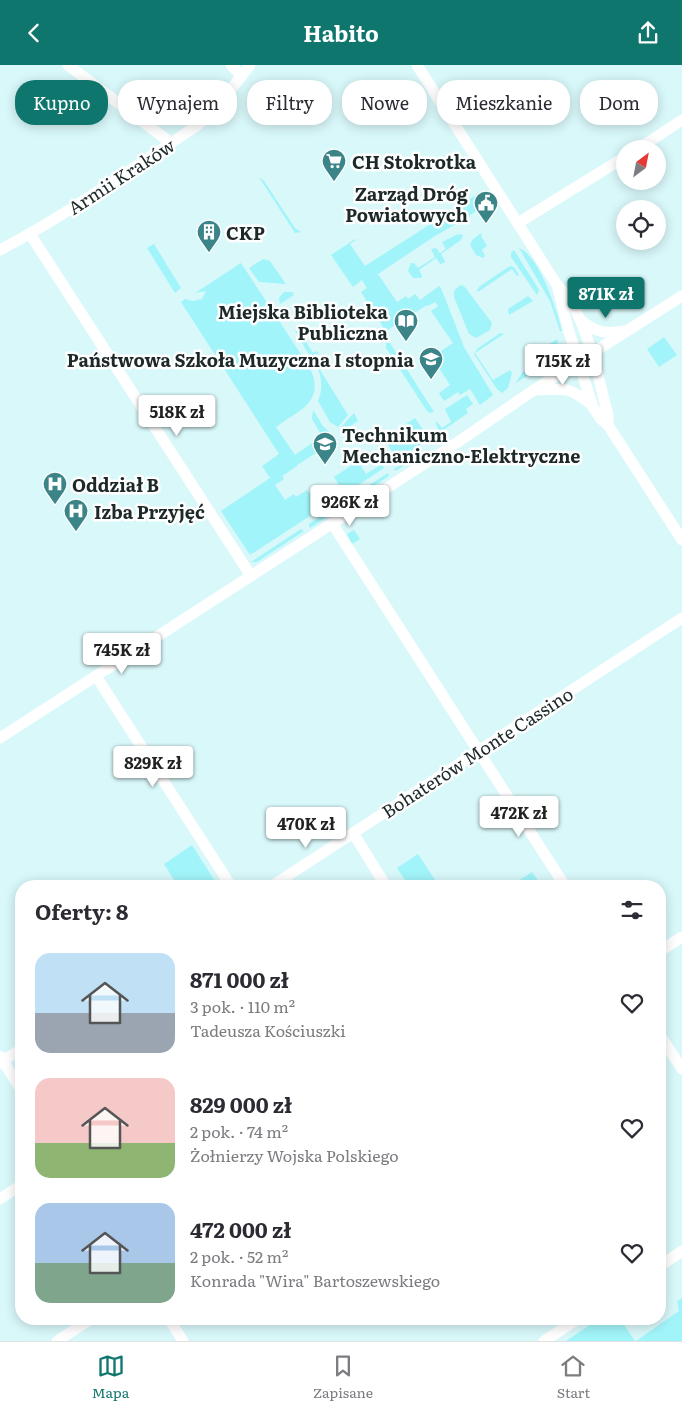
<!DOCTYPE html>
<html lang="pl">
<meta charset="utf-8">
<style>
:root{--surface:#fff;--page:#f7f7f7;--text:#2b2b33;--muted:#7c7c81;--line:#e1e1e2;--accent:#0f766e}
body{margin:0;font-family:Literata,serif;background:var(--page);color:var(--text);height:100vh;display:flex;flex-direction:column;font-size:19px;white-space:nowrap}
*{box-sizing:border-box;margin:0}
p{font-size:16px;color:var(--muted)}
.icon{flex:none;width:28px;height:28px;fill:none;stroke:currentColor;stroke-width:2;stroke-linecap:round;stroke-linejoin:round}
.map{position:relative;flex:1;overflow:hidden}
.details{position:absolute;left:15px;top:815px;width:651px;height:445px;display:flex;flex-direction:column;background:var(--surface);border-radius:20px;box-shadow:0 2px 12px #0003}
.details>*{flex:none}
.top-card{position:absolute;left:15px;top:15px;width:652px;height:45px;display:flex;gap:10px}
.needle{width:32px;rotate:32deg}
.tools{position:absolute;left:616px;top:75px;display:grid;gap:10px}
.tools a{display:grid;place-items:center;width:50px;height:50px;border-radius:50%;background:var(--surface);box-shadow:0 2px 12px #0003;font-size:25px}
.price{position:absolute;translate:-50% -42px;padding:0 11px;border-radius:5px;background:#fff;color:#222;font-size:16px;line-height:32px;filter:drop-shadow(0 1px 2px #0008)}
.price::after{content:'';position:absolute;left:50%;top:30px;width:15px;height:11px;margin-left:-8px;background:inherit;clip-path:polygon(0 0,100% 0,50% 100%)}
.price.on{background:var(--accent);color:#fff}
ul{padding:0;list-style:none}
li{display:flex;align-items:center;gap:15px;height:125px;padding:0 20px}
li span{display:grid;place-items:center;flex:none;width:140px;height:100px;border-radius:15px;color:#555}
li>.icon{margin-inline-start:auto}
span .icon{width:60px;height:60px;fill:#fffc;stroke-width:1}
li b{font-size:21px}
h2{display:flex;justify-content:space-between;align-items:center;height:60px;padding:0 20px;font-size:21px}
.tag{padding:0 18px;border-radius:20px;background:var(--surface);box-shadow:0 2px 12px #0003;font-size:18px;line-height:45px}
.tag.on{background:var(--accent);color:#fff}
header{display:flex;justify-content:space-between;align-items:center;height:65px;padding:0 20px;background:var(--accent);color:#fff;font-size:22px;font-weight:700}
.tabs{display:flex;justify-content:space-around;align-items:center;height:70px;border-top:1px solid var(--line);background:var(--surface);font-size:14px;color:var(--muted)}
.tabs a{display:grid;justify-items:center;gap:2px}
.tabs .on{color:var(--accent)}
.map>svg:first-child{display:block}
.green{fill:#a1f4f9}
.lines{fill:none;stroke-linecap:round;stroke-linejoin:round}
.minor{stroke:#fff;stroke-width:11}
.labels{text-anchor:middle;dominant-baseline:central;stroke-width:5;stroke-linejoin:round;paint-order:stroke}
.poi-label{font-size:18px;font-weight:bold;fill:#1d2829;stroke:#fefefe;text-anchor:start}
.street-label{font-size:18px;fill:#1d2829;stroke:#fefefe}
</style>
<header><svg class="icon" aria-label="back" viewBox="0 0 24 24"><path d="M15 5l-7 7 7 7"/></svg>Habito<svg class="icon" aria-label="share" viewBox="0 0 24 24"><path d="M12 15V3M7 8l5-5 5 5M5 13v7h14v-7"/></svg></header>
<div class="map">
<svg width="682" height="1276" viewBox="0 0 682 1276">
<rect width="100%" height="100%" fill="#d9f8fa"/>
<g class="green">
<path d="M 446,23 L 455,36 L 465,45 L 459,49 L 445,27 Z"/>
<path d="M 259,112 L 264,116 L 295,163 L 301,167 L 295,168 Z"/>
<path d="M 479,128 L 486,139 L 470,150 L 470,151 L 435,171 L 378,209 L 397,237 L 406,231 L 408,234 L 415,229 L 420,235 L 439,221 L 441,223 L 464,282 L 493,330 L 480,340 L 470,324 L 460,330 L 458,327 L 444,336 L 439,328 L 450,320 L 432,292 L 453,278 L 431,246 L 438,241 L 435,237 L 428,241 L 427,240 L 375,273 L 373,269 L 383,262 L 361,227 L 367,223 L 362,215 L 353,222 L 331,190 L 355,174 L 356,175 L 350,179 L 365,201 Z"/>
<path d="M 481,168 L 482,170 L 481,171 L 487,181 L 482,185 L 485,191 L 483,193 L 476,190 L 470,180 L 472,175 Z"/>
<path d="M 458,169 L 463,170 L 461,175 L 441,189 L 445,196 L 444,198 L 440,199 L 436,193 L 419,205 L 422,211 L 421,213 L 413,213 L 408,206 L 411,198 L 414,198 L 418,203 L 435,192 L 431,184 L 436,183 L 440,188 L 446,184 L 442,177 Z"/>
<path d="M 154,179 L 181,223 L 175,228 L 147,183 Z"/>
<path d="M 519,183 C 539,190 557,246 562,266 L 560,266 L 550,236 Z"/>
<path d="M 514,185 L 539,225 L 537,230 L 511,192 L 511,188 Z"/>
<path d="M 263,194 L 270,196 L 286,219 L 259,217 L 249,203 Z"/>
<path d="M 241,198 L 310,303 C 326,338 298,345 276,362 L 295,390 L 322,371 L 312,354 L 313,345 L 323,361 L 331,369 L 330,370 L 331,372 L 326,375 L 329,380 L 297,400 L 297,401 L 282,411 L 284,414 L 275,420 L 285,435 L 294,429 L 296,432 L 307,425 L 310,429 L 319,424 L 328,437 L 332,435 L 333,436 L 250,490 L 221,446 L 270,413 L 262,401 L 279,389 L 181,237 L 185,234 L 193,236 L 202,234 L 206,226 L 195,228 Z"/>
<path d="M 510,201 L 514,202 L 519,210 L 517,211 L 512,204 L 478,227 L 477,225 L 480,221 Z"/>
<path d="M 460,220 L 464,221 L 492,258 L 490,265 L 476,273 L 469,269 L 454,232 L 454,226 Z"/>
<path d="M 284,227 L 292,227 L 294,230 L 280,239 L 279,233 Z"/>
<path d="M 528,231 L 533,236 L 509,250 L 508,244 Z"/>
<path d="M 298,265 L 313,288 L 317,286 L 319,288 L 311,293 L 295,266 Z"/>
<path d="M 500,268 L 504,269 L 475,288 L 493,315 L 510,305 L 512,308 L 508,323 L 502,328 L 497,324 L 474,289 L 477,284 Z"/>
<path d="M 664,272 L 677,290 L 659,302 L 647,284 Z"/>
<path d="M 557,274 L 558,276 L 553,289 L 542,288 L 541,285 Z"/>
<path d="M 386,278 L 390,278 L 434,347 L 430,348 L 427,346 L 386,283 Z"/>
<path d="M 540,296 L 550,296 L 516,318 C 521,307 529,300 540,296 Z"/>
<path d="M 324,297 L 326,301 L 320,305 L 348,350 L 338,362 L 330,357 L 318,336 C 323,325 322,313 317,301 Z"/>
<path d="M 467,330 L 473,339 L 466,344 L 468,348 L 442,366 L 439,366 L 435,357 L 438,358 L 442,363 L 451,357 L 445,344 Z"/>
<path d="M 354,348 L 358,356 L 343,366 L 341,362 Z"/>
<path d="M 415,353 L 429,374 L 393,398 L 391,390 L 392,386 L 384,374 Z"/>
<path d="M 419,388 L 422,390 L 395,406 L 394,404 Z"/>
<path d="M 358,396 L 366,409 L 382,399 L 384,403 L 340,432 L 336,426 L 340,422 L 334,412 Z"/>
<path d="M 388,408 L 389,411 L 310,463 L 309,461 L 309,459 Z"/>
<path d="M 301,464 L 304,466 L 257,497 L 251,497 Z"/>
<path d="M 354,465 L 360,474 L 352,479 L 347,469 Z"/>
<path d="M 192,780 L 218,821 L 178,821 L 164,799 Z"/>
<path d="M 418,789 L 439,821 L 409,821 L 397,803 Z"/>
<path d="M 532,807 L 542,821 L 510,821 Z"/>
<path d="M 682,1233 L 682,1276 L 636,1276 L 679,1246 L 677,1236 Z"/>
<path d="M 599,1254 L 620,1254 L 635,1276 L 566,1276 Z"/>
</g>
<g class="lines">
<g class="minor">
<path d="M 68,0 L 171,78"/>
<path d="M 231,0 L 242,11"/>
<path d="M 417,0 L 557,220 L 569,267 L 593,342 L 600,353 L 608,360 L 682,475"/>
<path d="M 638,84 L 682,55"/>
<path d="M 518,158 L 625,92"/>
<path d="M 30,169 L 251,511"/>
<path d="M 0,185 C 68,149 131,104 195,62 L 214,46 L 250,0"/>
<path d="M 558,221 C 586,246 598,313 608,350 L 608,360"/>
<path d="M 580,255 C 598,268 603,269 626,266"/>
<path d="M 534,325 C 563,324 568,320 592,340"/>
<path d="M 332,458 L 565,821"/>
<path d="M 96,611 L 231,821"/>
<path d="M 0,673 L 455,379 L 534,325 L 682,231"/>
<path d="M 353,768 L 386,821"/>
<path d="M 272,821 L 682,553"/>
<path d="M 660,886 L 682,872"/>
<path d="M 660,970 L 682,1004"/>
<path d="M 0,991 L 21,1025"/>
<path d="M 0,998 L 21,984"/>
<path d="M 0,1134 L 21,1120"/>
<path d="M 660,1201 L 682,1186"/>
<path d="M 169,1254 L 183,1276"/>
<path d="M 57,1276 L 91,1254"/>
<path d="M 544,1276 L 578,1254"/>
</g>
</g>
<defs>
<symbol id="supermarket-pin" viewBox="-11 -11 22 30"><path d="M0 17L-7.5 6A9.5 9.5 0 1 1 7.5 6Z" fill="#3b8488" stroke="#fefefe"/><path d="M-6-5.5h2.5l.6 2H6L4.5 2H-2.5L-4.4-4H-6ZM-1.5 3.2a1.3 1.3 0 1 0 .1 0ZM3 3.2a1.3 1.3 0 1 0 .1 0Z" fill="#fff"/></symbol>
<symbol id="civic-pin" viewBox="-11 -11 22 30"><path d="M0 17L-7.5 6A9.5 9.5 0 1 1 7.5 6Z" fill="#3b8488" stroke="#fefefe"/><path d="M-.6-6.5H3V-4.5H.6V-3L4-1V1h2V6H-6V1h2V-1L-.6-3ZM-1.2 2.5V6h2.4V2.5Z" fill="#fff"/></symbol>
<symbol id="building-pin" viewBox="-11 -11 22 30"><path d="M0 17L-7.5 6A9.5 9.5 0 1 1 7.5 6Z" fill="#3b8488" stroke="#fefefe"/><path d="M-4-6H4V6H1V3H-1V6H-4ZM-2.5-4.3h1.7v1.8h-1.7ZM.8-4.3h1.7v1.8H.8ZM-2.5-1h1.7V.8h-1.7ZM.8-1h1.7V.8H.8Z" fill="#fff"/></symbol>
<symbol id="library-pin" viewBox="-11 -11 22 30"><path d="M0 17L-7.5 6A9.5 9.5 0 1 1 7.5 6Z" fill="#3b8488" stroke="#fefefe"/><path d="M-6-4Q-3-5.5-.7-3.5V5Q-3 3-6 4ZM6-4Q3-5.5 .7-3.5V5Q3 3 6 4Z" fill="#fff"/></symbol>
<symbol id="school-pin" viewBox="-11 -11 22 30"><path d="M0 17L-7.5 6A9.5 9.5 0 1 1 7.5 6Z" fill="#3b8488" stroke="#fefefe"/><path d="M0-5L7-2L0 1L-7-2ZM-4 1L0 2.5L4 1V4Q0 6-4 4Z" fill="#fff"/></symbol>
<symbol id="hospital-pin" viewBox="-11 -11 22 30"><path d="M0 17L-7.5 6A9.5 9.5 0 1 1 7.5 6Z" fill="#3b8488" stroke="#fefefe"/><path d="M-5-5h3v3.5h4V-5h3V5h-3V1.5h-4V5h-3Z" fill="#fff"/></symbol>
</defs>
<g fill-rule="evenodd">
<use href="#supermarket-pin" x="320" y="82" width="28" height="38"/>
<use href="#civic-pin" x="472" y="124" width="28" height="38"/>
<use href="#building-pin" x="195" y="153" width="28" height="38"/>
<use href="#library-pin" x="392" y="242" width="28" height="38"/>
<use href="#school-pin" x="417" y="280" width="28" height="38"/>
<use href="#school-pin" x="311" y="365" width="28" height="38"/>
<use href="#hospital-pin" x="41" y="405" width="28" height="38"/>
<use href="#hospital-pin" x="62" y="432" width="28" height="38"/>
</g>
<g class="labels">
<g class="poi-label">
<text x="352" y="96">CH Stokrotka</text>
<text x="468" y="128" text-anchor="end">Zarząd Dróg<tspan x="468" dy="21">Powiatowych</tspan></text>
<text x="226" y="167">CKP</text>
<text x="388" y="246" text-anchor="end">Miejska Biblioteka<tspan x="388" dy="21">Publiczna</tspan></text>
<text x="414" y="294" text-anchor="end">Państwowa Szkoła Muzyczna I stopnia</text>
<text x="342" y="369">Technikum<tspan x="342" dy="21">Mechaniczno-Elektryczne</tspan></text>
<text x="72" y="419">Oddział B</text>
<text x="94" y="446">Izba Przyjęć</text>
</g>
<g class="street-label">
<text transform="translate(121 111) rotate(-33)">Armii Kraków</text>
<text transform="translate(477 687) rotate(-33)">Bohaterów Monte Cassino</text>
</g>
</g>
</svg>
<div class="tools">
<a><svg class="needle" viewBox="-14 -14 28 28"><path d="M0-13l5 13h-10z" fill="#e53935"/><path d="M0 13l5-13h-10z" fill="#7c7c81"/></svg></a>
<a><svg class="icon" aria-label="locate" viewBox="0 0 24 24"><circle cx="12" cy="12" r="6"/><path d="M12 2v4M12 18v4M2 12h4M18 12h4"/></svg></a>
</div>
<b class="price on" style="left:606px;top:254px">871K zł</b>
<b class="price" style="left:563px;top:321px">715K zł</b>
<b class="price" style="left:177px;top:372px">518K zł</b>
<b class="price" style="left:350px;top:462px">926K zł</b>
<b class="price" style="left:122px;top:610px">745K zł</b>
<b class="price" style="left:153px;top:723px">829K zł</b>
<b class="price" style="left:519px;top:773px">472K zł</b>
<b class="price" style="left:306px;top:784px">470K zł</b>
<div class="top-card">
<a class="tag on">Kupno</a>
<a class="tag">Wynajem</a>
<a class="tag">Filtry</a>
<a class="tag">Nowe</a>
<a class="tag">Mieszkanie</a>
<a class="tag">Dom</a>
</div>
<section class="details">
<h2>Oferty: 8<svg class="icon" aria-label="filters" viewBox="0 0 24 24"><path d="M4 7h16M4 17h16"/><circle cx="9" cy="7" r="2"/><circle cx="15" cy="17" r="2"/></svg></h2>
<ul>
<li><span style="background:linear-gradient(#bfe0f5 60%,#9aa5b1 0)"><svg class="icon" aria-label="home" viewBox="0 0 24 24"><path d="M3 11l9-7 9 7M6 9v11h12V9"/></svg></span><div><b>871 000 zł</b><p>3 pok. · 110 m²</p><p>Tadeusza Kościuszki</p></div><svg class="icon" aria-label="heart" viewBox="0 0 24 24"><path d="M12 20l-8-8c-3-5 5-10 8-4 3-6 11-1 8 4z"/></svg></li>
<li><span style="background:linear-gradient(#f6c9c9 65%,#8fb573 0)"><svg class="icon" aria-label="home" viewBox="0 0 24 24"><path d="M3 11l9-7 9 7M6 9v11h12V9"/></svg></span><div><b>829 000 zł</b><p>2 pok. · 74 m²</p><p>Żołnierzy Wojska Polskiego</p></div><svg class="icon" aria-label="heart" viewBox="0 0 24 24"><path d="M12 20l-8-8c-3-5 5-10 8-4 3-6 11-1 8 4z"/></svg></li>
<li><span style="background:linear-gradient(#a9c7e8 60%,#7fa58c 0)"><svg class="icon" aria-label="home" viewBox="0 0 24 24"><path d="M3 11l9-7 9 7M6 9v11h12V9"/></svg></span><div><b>472 000 zł</b><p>2 pok. · 52 m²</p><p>Konrada &quot;Wira&quot; Bartoszewskiego</p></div><svg class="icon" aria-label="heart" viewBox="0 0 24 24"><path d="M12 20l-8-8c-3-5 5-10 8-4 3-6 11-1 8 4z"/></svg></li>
</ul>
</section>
</div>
<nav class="tabs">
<a class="on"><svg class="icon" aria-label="map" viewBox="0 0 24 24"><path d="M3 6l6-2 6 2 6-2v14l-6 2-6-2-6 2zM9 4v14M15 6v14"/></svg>Mapa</a>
<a><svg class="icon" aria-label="saved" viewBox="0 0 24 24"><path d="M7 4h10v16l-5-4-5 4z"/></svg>Zapisane</a>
<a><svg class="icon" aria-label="home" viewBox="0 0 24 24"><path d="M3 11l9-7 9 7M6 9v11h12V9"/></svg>Start</a>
</nav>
